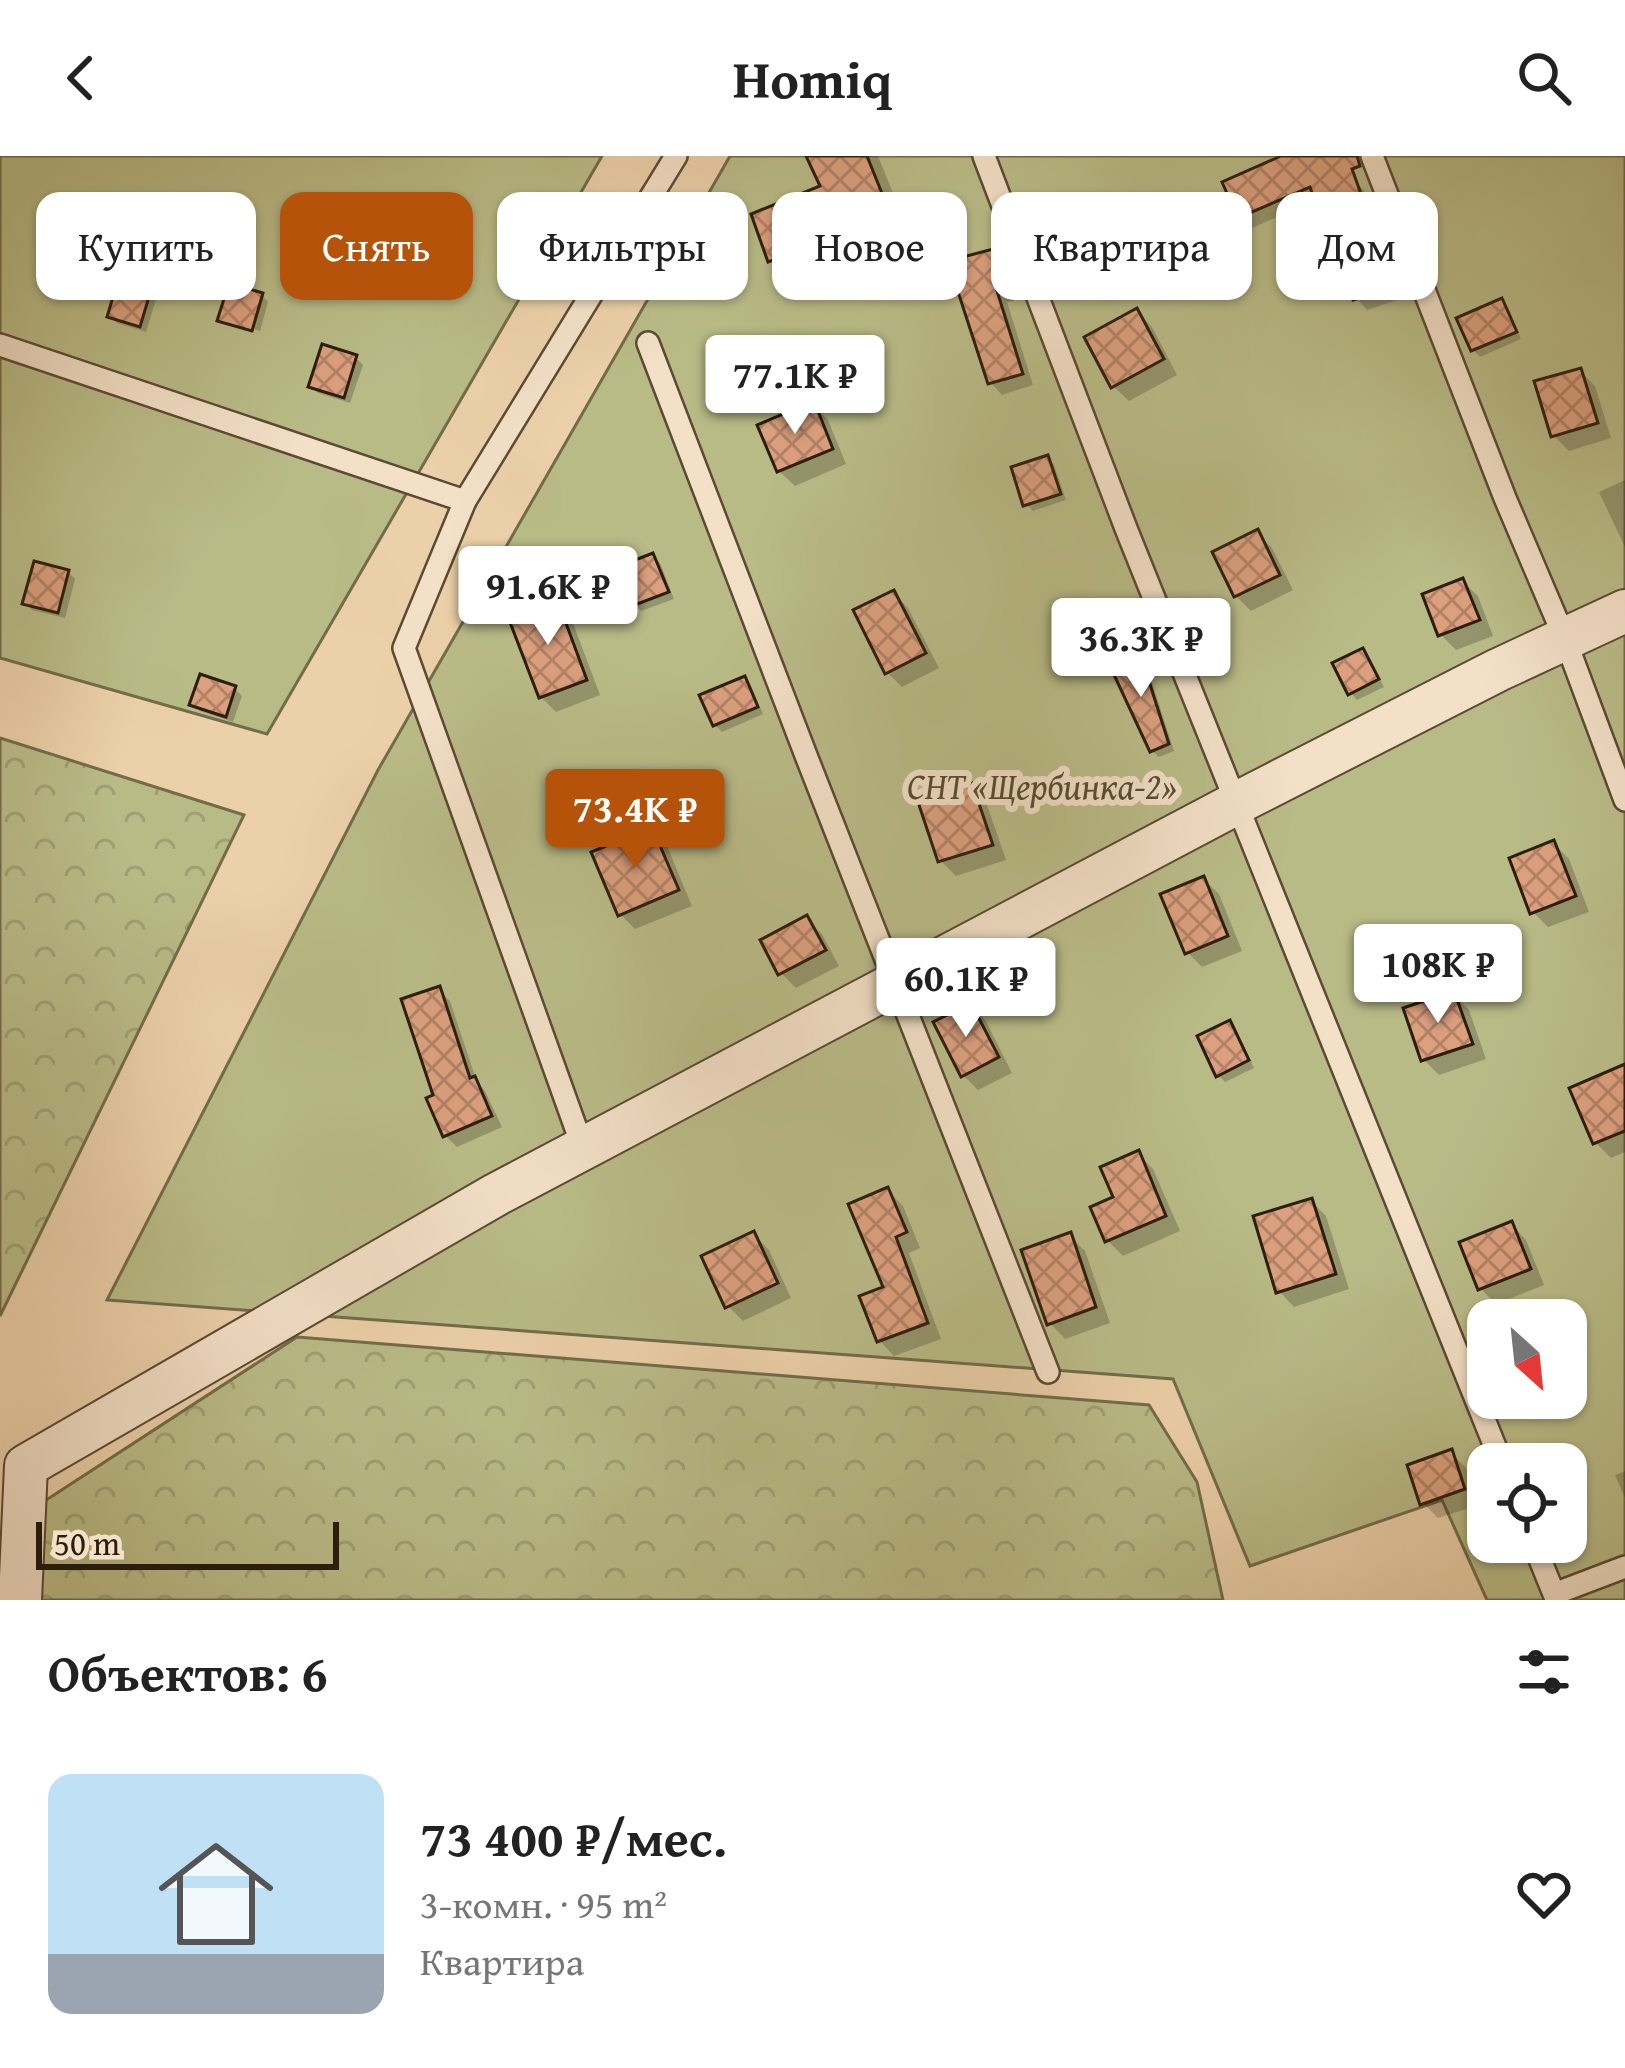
<!DOCTYPE html>
<html lang="ru">
<meta charset="utf-8">
<style>
:root{--surface:#fff;--page:#f2f2f2;--text:#222;--muted:#767676;--accent:#b45309}
body{margin:0;font-family:"Gentium Book Plus",serif;background:var(--page);color:var(--text);height:100vh;display:flex;flex-direction:column;font-size:45px;white-space:nowrap}
*{box-sizing:border-box;margin:0}
p{font-size:39px;color:var(--muted)}
.icon{flex:none;width:66px;height:66px;fill:none;stroke:currentColor;stroke-width:2;stroke-linecap:round;stroke-linejoin:round}
.map{position:relative;height:1444px;overflow:hidden}
.sheet{display:flex;flex-direction:column;background:var(--surface);flex:1}
.sheet>*{flex:none}
.top-card{position:absolute;left:36px;top:36px;width:1554px;height:108px;display:flex;gap:24px}
.needle{width:78px;rotate:153deg}
.tools{position:absolute;left:1467px;top:1143px;display:grid;gap:24px}
.tools a{display:grid;place-items:center;width:120px;height:120px;border-radius:24px;background:var(--surface);box-shadow:0 3px 9px #0004;font-size:60px}
.scale{position:absolute;left:36px;bottom:30px;width:303px;box-sizing:border-box;padding-left:12px;border:6px solid #2c1e0d;border-top:0;font-size:33px;line-height:42px;white-space:nowrap;color:#2c1e0d;-webkit-text-stroke:9px #f3e0c7;paint-order:stroke}
.price{position:absolute;translate:-50% -102px;padding:0 27px;border-radius:12px;background:#fff;color:#222;font-size:39px;line-height:78px;filter:drop-shadow(0 3px 6px #0008)}
.price::after{content:'';position:absolute;left:50%;top:72px;width:36px;height:27px;margin-left:-18px;background:inherit;clip-path:polygon(0 0,100% 0,50% 100%)}
.price.on{background:var(--accent);color:#fff}
ul{padding:0;list-style:none}
li{display:flex;align-items:center;gap:36px;height:300px;padding:0 48px}
li span{display:grid;place-items:center;flex:none;width:336px;height:240px;border-radius:24px;color:#555}
li>.icon{margin-inline-start:auto}
span .icon{width:144px;height:144px;fill:#fffc;stroke-width:1}
li b{font-size:51px}
h2{display:flex;justify-content:space-between;align-items:center;height:144px;padding:0 48px;font-size:51px}
.tag{padding:0 42px;border-radius:24px;background:var(--surface);box-shadow:0 3px 9px #0004;font-size:42px;line-height:108px}
.tag.on{background:var(--accent);color:#fff}
header{display:flex;justify-content:space-between;align-items:center;height:156px;padding:0 48px;background:var(--surface);font-size:54px;font-weight:600}
.map>svg:first-child{display:block}
.forest{fill:url(#forest-crowns);stroke:#726c4a;stroke-width:3}
.garden{fill:#b9bb87;stroke:#726c4a;stroke-width:3;fill-rule:evenodd}
.shadow{fill:#0003}
.building{fill:url(#building-cross-hatch);stroke:#2c1e0d;stroke-width:3}
.lines{fill:none;stroke-linecap:round;stroke-linejoin:round}
.lane-casing{stroke:#5c4a34;stroke-width:26}
.street-casing{stroke:#5c4a34;stroke-width:46}
.lane{stroke:#f3e0c7;stroke-width:21}
.street{stroke:#f3e0c7;stroke-width:42}
.labels{text-anchor:middle;dominant-baseline:central;stroke-width:12;stroke-linejoin:round;paint-order:stroke}
.park-label{font-size:36px;font-style:italic;fill:#564d32;stroke:#f3e0c7}
</style>
<header><svg class="icon" aria-label="back" viewBox="0 0 24 24"><path d="M15 5l-7 7 7 7"/></svg>Homiq<svg class="icon" aria-label="search" viewBox="0 0 24 24"><circle cx="10" cy="10" r="6"/><path d="M15 15l6 6"/></svg></header>
<div class="map">
<svg width="1625" height="1444" viewBox="0 0 1625 1444">
<defs>
<pattern id="forest-crowns" width="20" height="18" patternUnits="userSpaceOnUse" patternTransform="scale(3)"><rect width="20" height="18" fill="#b9bb87"/><path d="M2 6a3 3 0 1 1 6 0M12 15a3 3 0 1 1 6 0" fill="none" stroke="#9fa073"/></pattern>
<pattern id="building-cross-hatch" width="8" height="8" patternUnits="userSpaceOnUse" patternTransform="scale(3)"><rect width="8" height="8" fill="#dca07f"/><path d="M0 0l8 8M0 8l8-8" fill="none" stroke="#b38266"/></pattern>
</defs>
<rect width="100%" height="100%" fill="#ecd0a9"/>
<filter id="stains"><feTurbulence type="fractalNoise" baseFrequency=".00167" numOctaves="4"/><feColorMatrix values="0 0 0 0 .2 0 0 0 0 .09 0 0 0 0 .02 0 0 0 .5 -.17"/></filter>
<radialGradient id="worn" r=".72"><stop offset=".6" stop-color="#630" stop-opacity="0"/><stop offset="1" stop-color="#630" stop-opacity=".3"/></radialGradient>
<g class="forest">
<path d="M 0,582 L 244,659 L 0,1160 Z"/>
<path d="M 297,1181 L 1149,1249 L 1197,1326 L 1223,1444 L 39,1444 L 40,1348 Z"/>
</g>
<g class="garden">
<path d="M 0,0 L 602,0 L 267,578 L 0,502 Z"/>
<path d="M 730,0 L 1625,0 L 1625,1444 L 1487,1444 L 1442,1344 L 1250,1410 L 1173,1223 L 107,1144 L 378,614 ZM 1488,1164 L 1566,1164 L 1566,1242 L 1488,1242 ZM 1488,1308 L 1566,1308 L 1566,1386 L 1488,1386 Z"/>
</g>
<g class="shadow">
<path d="M 809,0 L 878,0 L 912,84 L 794,128 L 771,105 L 824,31 Z"/>
<path d="M 1286,0 L 1343,0 L 1353,23 L 1365,36 L 1390,106 L 1397,113 L 1406,141 L 1367,154 L 1356,142 L 1344,104 L 1336,96 L 1318,43 L 1252,72 L 1241,61 Z"/>
<path d="M 992,96 L 1004,108 L 1014,145 L 1007,146 L 1033,229 L 1002,239 L 991,227 Z"/>
<path d="M 149,137 L 156,143 L 146,176 L 117,167 L 110,160 Z"/>
<path d="M 262,139 L 268,146 L 260,175 L 225,164 L 225,168 L 221,164 Z"/>
<path d="M 1501,145 L 1508,152 L 1521,183 L 1480,201 L 1473,194 Z"/>
<path d="M 1137,156 L 1152,171 L 1177,219 L 1129,245 L 1113,230 Z"/>
<path d="M 356,202 L 363,209 L 350,247 L 318,237 L 311,230 Z"/>
<path d="M 1580,215 L 1595,230 L 1611,282 L 1569,295 L 1554,280 Z"/>
<path d="M 813,249 L 828,264 L 846,308 L 795,330 L 779,315 Z"/>
<path d="M 1047,302 L 1054,309 L 1066,344 L 1033,355 L 1026,348 Z"/>
<path d="M 1625,324 L 1625,391 L 1599,336 Z"/>
<path d="M 1257,377 L 1272,392 L 1293,434 L 1251,455 L 1236,440 Z"/>
<path d="M 653,400 L 660,407 L 674,443 L 641,455 L 635,448 Z"/>
<path d="M 68,416 L 75,423 L 65,462 L 32,454 L 25,447 Z"/>
<path d="M 1462,425 L 1478,440 L 1493,480 L 1456,494 L 1441,479 Z"/>
<path d="M 893,437 L 908,452 L 939,512 L 902,531 L 887,516 Z"/>
<path d="M 556,446 L 571,462 L 600,539 L 556,556 L 541,541 Z"/>
<path d="M 1362,495 L 1369,502 L 1384,531 L 1357,544 L 1351,537 Z"/>
<path d="M 1139,501 L 1146,508 L 1174,595 L 1159,601 L 1152,595 Z"/>
<path d="M 744,523 L 751,530 L 763,558 L 722,576 L 715,569 Z"/>
<path d="M 235,533 L 242,540 L 233,566 L 200,555 L 193,548 Z"/>
<path d="M 971,631 L 986,646 L 1006,704 L 956,720 L 941,705 Z"/>
<path d="M 652,674 L 667,690 L 692,750 L 635,773 L 620,758 Z"/>
<path d="M 1553,687 L 1569,703 L 1589,756 L 1548,771 L 1533,756 Z"/>
<path d="M 1203,723 L 1219,738 L 1242,795 L 1202,811 L 1187,796 Z"/>
<path d="M 806,763 L 822,778 L 839,810 L 796,832 L 781,817 Z"/>
<path d="M 439,834 L 450,845 L 477,926 L 485,935 L 502,971 L 457,991 L 445,979 L 436,940 Z"/>
<path d="M 1453,838 L 1469,854 L 1486,903 L 1439,919 L 1424,904 Z"/>
<path d="M 971,850 L 986,865 L 1012,917 L 978,934 L 963,919 Z"/>
<path d="M 1229,867 L 1236,874 L 1254,912 L 1225,926 L 1218,919 Z"/>
<path d="M 1625,911 L 1625,996 L 1611,1002 L 1596,987 Z"/>
<path d="M 1138,998 L 1153,1013 L 1180,1075 L 1123,1100 L 1108,1085 L 1117,1043 Z"/>
<path d="M 888,1035 L 903,1050 L 920,1092 L 909,1097 L 941,1183 L 894,1200 L 879,1184 L 887,1133 Z"/>
<path d="M 1311,1045 L 1326,1060 L 1349,1133 L 1294,1151 L 1279,1135 Z"/>
<path d="M 1511,1068 L 1526,1084 L 1544,1129 L 1496,1148 L 1481,1133 Z"/>
<path d="M 754,1079 L 769,1094 L 791,1142 L 743,1165 L 728,1150 Z"/>
<path d="M 1070,1080 L 1085,1095 L 1110,1167 L 1065,1183 L 1050,1167 Z"/>
<path d="M 1451,1297 L 1466,1312 L 1479,1349 L 1438,1362 L 1423,1347 Z"/>
<path d="M 1625,1315 L 1625,1342 L 1615,1319 Z"/>
</g>
<g class="building">
<path d="M 806,0 L 867,0 L 891,60 L 768,106 L 751,58 L 820,30 Z"/>
<path d="M 1281,0 L 1357,0 L 1360,10 L 1352,13 L 1383,99 L 1387,98 L 1397,130 L 1353,144 L 1338,96 L 1333,98 L 1310,31 L 1238,62 L 1222,26 Z"/>
<path d="M 993,93 L 1004,133 L 997,135 L 1023,218 L 988,228 L 948,105 Z"/>
<path d="M 118,124 L 151,134 L 140,171 L 107,161 Z"/>
<path d="M 229,127 L 263,137 L 252,175 L 217,165 Z"/>
<path d="M 1502,142 L 1517,176 L 1471,195 L 1456,162 Z"/>
<path d="M 1137,152 L 1164,203 L 1111,232 L 1084,181 Z"/>
<path d="M 322,188 L 357,199 L 344,242 L 308,231 Z"/>
<path d="M 1581,212 L 1598,267 L 1551,281 L 1534,225 Z"/>
<path d="M 814,245 L 833,293 L 777,316 L 757,269 Z"/>
<path d="M 1048,299 L 1061,338 L 1023,350 L 1011,311 Z"/>
<path d="M 1258,373 L 1280,419 L 1234,441 L 1212,396 Z"/>
<path d="M 653,397 L 669,436 L 632,450 L 617,411 Z"/>
<path d="M 34,405 L 69,414 L 58,457 L 22,448 Z"/>
<path d="M 1463,422 L 1480,464 L 1438,480 L 1422,438 Z"/>
<path d="M 894,434 L 926,497 L 885,518 L 853,454 Z"/>
<path d="M 557,443 L 587,524 L 539,542 L 508,461 Z"/>
<path d="M 1363,492 L 1379,523 L 1348,539 L 1332,507 Z"/>
<path d="M 1140,497 L 1169,588 L 1150,596 L 1109,508 Z"/>
<path d="M 200,518 L 236,530 L 226,561 L 189,549 Z"/>
<path d="M 745,520 L 758,551 L 713,570 L 699,539 Z"/>
<path d="M 972,627 L 993,689 L 938,706 L 918,646 Z"/>
<path d="M 652,671 L 679,734 L 618,760 L 591,696 Z"/>
<path d="M 1554,684 L 1576,740 L 1530,758 L 1509,702 Z"/>
<path d="M 1204,720 L 1228,780 L 1185,798 L 1160,738 Z"/>
<path d="M 807,759 L 826,794 L 778,819 L 760,784 Z"/>
<path d="M 440,830 L 470,922 L 475,920 L 492,960 L 443,981 L 426,942 L 433,939 L 401,843 Z"/>
<path d="M 1454,835 L 1473,888 L 1421,905 L 1403,852 Z"/>
<path d="M 971,847 L 999,901 L 961,921 L 933,866 Z"/>
<path d="M 1230,864 L 1249,904 L 1216,921 L 1197,880 Z"/>
<path d="M 1625,908 L 1625,975 L 1593,988 L 1569,932 Z"/>
<path d="M 1139,994 L 1166,1060 L 1105,1086 L 1090,1051 L 1113,1041 L 1100,1011 Z"/>
<path d="M 888,1031 L 907,1076 L 896,1081 L 928,1167 L 877,1186 L 859,1140 L 883,1131 L 848,1048 Z"/>
<path d="M 1312,1042 L 1336,1118 L 1276,1137 L 1253,1060 Z"/>
<path d="M 1512,1065 L 1531,1113 L 1478,1134 L 1459,1086 Z"/>
<path d="M 754,1075 L 778,1127 L 725,1152 L 701,1100 Z"/>
<path d="M 1071,1076 L 1096,1151 L 1047,1169 L 1021,1094 Z"/>
<path d="M 1452,1293 L 1465,1333 L 1420,1349 L 1407,1309 Z"/>
</g>
<g class="lines">
<defs>
<g id="lane">
<path d="M 984,0 L 1127,375 L 1502,1308"/>
<path d="M 1372,0 L 1505,342 L 1565,483 L 1625,644"/>
<path d="M 648,187 L 807,602 L 1048,1216"/>
<path d="M 0,189 L 465,345"/>
<path d="M 583,992 L 404,492 L 465,345 L 676,0"/>
<path d="M 1533,1386 L 1554,1438 L 1625,1411"/>
</g>
<path id="street" d="M 20,1444 L 26,1310 L 497,1038 L 1237,647 L 1498,514 L 1625,455"/>
</defs>
<use href="#lane" class="lane-casing"/>
<use href="#street" class="street-casing"/>
<use href="#lane" class="lane"/>
<use href="#street" class="street"/>
</g>
<g class="labels">
<g class="park-label">
<text x="1042" y="629">СНТ «Щербинка-2»</text>
</g>
</g>
<rect width="100%" height="100%" filter="url(#stains)"/>
<rect width="100%" height="100%" fill="url(#worn)"/>
</svg>
<div class="tools">
<a><svg class="needle" viewBox="-14 -14 28 28"><path d="M0-13l5 13h-10z" fill="#e53935"/><path d="M0 13l5-13h-10z" fill="#767676"/></svg></a>
<a><svg class="icon" aria-label="locate" viewBox="0 0 24 24"><circle cx="12" cy="12" r="6"/><path d="M12 2v4M12 18v4M2 12h4M18 12h4"/></svg></a>
</div>
<div class="scale">50 m</div>
<b class="price" style="left:795px;top:281px">77.1K ₽</b>
<b class="price" style="left:548px;top:492px">91.6K ₽</b>
<b class="price" style="left:1141px;top:544px">36.3K ₽</b>
<b class="price on" style="left:635px;top:715px">73.4K ₽</b>
<b class="price" style="left:1438px;top:870px">108K ₽</b>
<b class="price" style="left:966px;top:884px">60.1K ₽</b>
<div class="top-card">
<a class="tag">Купить</a>
<a class="tag on">Снять</a>
<a class="tag">Фильтры</a>
<a class="tag">Новое</a>
<a class="tag">Квартира</a>
<a class="tag">Дом</a>
</div>
</div>
<section class="sheet">
<h2>Объектов: 6<svg class="icon" aria-label="filters" viewBox="0 0 24 24"><path d="M4 7h16M4 17h16"/><circle cx="9" cy="7" r="2"/><circle cx="15" cy="17" r="2"/></svg></h2>
<ul>
<li><span style="background:linear-gradient(#bfe0f5 75%,#9aa5b1 0)"><svg class="icon" aria-label="home" viewBox="0 0 24 24"><path d="M3 11l9-7 9 7M6 9v11h12V9"/></svg></span><div><b>73 400 ₽/мес.</b><p>3-комн. · 95 m²</p><p>Квартира</p></div><svg class="icon" aria-label="heart" viewBox="0 0 24 24"><path d="M12 20l-8-8c-3-5 5-10 8-4 3-6 11-1 8 4z"/></svg></li>
</ul>
</section>
